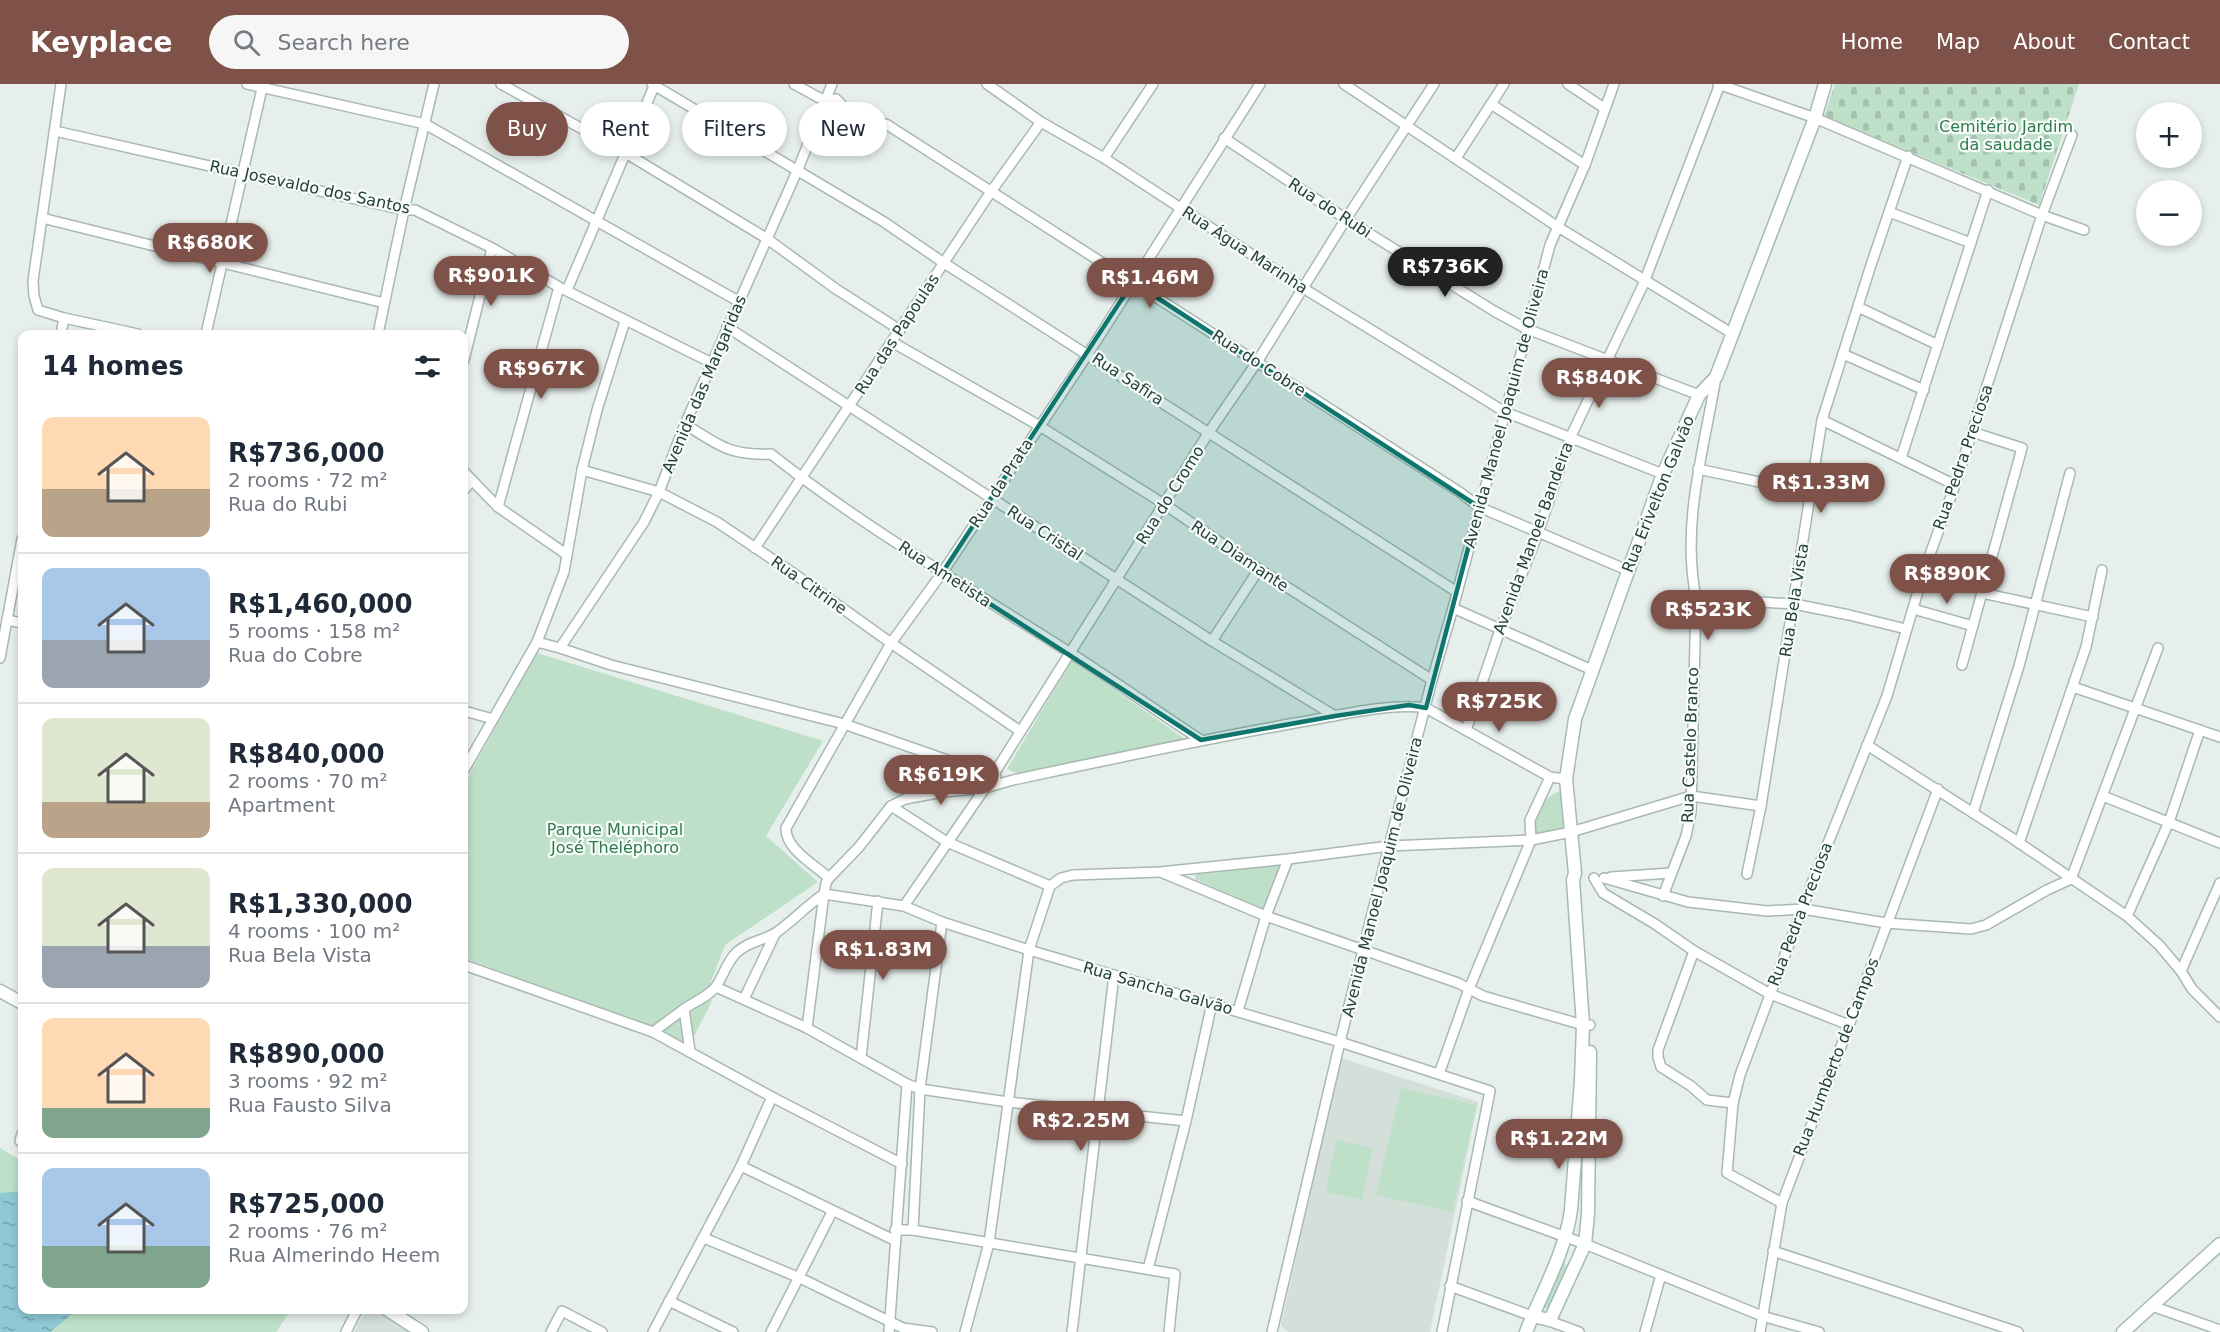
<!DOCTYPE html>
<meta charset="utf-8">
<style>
:root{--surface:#fff;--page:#f6f6f7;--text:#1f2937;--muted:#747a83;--line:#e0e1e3;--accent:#7f5249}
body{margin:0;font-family:"DejaVu Sans",sans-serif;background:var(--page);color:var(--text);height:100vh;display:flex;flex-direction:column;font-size:22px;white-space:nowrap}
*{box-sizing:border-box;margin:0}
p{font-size:20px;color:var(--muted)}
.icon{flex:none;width:33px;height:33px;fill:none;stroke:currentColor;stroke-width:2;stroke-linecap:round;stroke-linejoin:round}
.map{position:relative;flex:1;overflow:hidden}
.details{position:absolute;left:18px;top:246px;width:450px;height:984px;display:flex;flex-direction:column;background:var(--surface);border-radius:12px;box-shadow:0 3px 9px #0003}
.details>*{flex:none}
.banner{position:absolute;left:486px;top:18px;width:570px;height:54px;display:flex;gap:12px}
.fabs{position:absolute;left:2136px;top:18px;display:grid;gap:12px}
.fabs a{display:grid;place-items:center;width:66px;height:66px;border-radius:50%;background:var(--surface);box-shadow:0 3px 9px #0003;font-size:30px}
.price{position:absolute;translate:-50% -51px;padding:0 14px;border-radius:21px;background:var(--accent);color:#fff;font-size:20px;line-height:39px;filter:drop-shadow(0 2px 3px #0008)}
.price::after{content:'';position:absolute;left:50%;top:36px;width:18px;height:14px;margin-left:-9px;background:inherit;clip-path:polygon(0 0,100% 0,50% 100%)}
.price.current{background:#222;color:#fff}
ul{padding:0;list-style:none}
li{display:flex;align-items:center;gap:18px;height:150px;padding:0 24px}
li+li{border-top:2px solid var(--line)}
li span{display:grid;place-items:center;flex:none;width:168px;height:120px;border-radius:12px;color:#555}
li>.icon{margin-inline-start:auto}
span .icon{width:72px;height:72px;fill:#fffc;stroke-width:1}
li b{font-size:26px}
h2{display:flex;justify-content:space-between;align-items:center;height:72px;padding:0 24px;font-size:26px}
.tag{padding:0 21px;border-radius:27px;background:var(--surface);box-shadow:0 3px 9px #0003;font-size:21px;line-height:54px}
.tag.current{background:var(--accent);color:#fff}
header{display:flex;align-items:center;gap:36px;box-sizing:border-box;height:84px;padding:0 30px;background:var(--accent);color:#fff}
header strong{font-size:28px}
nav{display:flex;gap:33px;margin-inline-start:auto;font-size:21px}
.search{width:420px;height:54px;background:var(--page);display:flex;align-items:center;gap:15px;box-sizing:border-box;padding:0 21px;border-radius:33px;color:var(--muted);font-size:22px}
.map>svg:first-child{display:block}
.built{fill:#d4dfda}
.cemetery{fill:url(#cemetery-stones)}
.park{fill:#bfe0c8}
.water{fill:url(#water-ripples)}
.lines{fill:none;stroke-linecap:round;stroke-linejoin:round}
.street-casing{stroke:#a8b8b2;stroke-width:12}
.secondary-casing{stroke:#a4bbb3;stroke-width:15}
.street{stroke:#fff;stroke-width:9}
.secondary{stroke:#fff;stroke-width:12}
.marked{fill:#0f766e;fill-opacity:0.2;stroke:#0f766e;stroke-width:4.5;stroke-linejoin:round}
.labels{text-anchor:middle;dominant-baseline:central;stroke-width:4.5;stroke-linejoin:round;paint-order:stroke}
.park-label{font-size:16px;fill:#2d7a4b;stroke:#f7fbf9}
.street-label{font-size:16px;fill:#24423a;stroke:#f7fbf9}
</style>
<header>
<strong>Keyplace</strong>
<div class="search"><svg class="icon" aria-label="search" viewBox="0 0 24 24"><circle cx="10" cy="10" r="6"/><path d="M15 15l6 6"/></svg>Search here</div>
<nav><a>Home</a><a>Map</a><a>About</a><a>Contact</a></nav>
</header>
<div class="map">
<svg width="2220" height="1248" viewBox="0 0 2220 1248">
<defs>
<pattern id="cemetery-stones" width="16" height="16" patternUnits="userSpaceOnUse" patternTransform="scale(1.5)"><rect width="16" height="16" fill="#bfe0c8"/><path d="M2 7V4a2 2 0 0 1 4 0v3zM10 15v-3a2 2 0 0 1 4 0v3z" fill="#a4c1ad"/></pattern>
<pattern id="water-ripples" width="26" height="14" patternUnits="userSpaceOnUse" patternTransform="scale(1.5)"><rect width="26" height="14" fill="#8ec9d4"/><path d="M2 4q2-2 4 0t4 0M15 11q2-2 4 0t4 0" fill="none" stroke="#74a5ad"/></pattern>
</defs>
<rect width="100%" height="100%" fill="#e6efeb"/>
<g class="built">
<path d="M 1341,974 L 1478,1018 L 1430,1248 L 1288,1248 L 1281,1241 Z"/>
<path d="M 365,1226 L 382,1226 L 417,1248 L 354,1248 Z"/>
</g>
<path class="cemetery" d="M 1835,0 L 2079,0 L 2039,121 L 1824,32 Z"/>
<g class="park">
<path d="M 537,569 L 823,657 L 766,752 L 818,798 L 725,861 L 706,911 L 712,917 L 690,960 L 464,874 L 464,700 Z"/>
<path d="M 1072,576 L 1185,655 L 1019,690 L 1007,685 Z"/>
<path d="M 1562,706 L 1563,745 L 1533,750 C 1533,726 1540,716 1562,706 Z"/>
<path d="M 1281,780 L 1263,826 L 1195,795 L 1196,788 Z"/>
<path d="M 1401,1004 L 1477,1021 L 1452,1128 L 1376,1111 Z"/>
<path d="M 1336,1056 L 1373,1064 L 1362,1116 L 1326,1108 Z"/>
<path d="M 0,1064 L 20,1076 L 22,1069 L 22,1226 L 291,1226 L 276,1248 L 0,1248 Z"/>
<path d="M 1563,1174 L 1567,1186 L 1551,1222 L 1541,1226 Z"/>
</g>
<path class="water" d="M 22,1107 L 22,1226 L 77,1226 L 50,1248 L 0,1248 L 0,1109 Z"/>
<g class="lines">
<defs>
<g id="street">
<path d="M 61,0 L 33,197 L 34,212 L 38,226 L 64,234 L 138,250"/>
<path d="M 247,0 L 425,40 L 738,217"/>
<path d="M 501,0 L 624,68 L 766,154 L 836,205 L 900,246"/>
<path d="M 652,0 L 884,138 L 944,179 L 1457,508"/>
<path d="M 794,0 L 825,17 L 836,15 C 843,21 846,27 852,33 C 860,42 875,40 886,40 L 1461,409 L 1479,423 L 1627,486"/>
<path d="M 987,0 L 1041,38 L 1104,74 L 1303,204 L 1505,328 L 1663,390"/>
<path d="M 1344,0 L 1558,143 L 1733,250"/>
<path d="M 1568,0 L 1604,24"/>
<path d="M 1718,0 L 1815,34 L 2042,131 L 2084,146"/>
<path d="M 1491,20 L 1585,81"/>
<path d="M 55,47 L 404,126 L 415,126 L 492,164 L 559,203 L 712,279"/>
<path d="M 1224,54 L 1346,135 L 1494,227 L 1527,245 L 1699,311"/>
<path d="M 1104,74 L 1153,0"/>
<path d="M 1456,74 L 1504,0"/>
<path d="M 1889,128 L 1971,159"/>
<path d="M 42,134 L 384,219"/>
<path d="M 567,206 L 655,0"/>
<path d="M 1858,223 L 1938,261"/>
<path d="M 727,243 L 1212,557 L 1335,632"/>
<path d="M 61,250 L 64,234"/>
<path d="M 206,250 L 263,0"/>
<path d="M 378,250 L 404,126 L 434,0"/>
<path d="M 892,258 L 1038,341 L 1164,420 L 1259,485 L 1432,596"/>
<path d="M 1843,270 L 1924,306"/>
<path d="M 464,276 L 492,164"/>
<path d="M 1822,336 L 1955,401"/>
<path d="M 685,340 C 718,361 730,372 771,370 C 866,445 971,505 1072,570 C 1116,598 1158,628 1201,656"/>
<path d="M 1901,374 L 1988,106"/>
<path d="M 1698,385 L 1811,409"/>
<path d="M 582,386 L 659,408 L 717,438 L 790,487 L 891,559 L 1020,647"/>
<path d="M 464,388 L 498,423 L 566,470"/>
<path d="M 464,406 L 472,396"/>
<path d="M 498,423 L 559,203"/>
<path d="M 755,464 L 990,109 L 1041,38"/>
<path d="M 1982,509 L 2093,533"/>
<path d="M 1696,514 L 1794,520 L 1849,531 L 1906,545"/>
<path d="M 1453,524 L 1592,586"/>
<path d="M 1913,525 L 1973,542"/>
<path d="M 7,536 L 22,539"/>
<path d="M 1212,557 L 1259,485"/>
<path d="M 537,558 L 560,564 L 644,438 L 659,408 L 685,340 L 798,85 L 832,0"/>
<path d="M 560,564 L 611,581 L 844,640 L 996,693"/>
<path d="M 0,574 L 22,455"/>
<path d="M 1962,581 L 2022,364 L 1972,348"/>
<path d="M 2073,603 L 2220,653"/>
<path d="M 464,627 L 493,635"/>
<path d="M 1466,646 L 1500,546 L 1538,449 L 1571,352 L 1643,201 L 1720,0"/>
<path d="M 1867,661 L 2009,752 L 2127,832 L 2159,861 L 2181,887 L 2192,905 L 2220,933"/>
<path d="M 464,686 L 537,558 L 564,488 L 582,386 L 597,326 L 625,237"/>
<path d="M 2103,712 L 2220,759"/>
<path d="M 891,722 L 947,758 L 1050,802"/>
<path d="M 1973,729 L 2019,582 L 2070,389"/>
<path d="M 2019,759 L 2086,563 L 2102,486"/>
<path d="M 1163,789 L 1266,832 L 1458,899 L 1483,912 L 1583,941 L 1590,941"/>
<path d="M 1747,790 L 1761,722 L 1822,336 L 1871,181 L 1908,72"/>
<path d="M 1611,793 L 1671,789"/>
<path d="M 829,794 C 815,781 785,765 786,744 L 891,559 L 942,489 L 1088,270 L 1260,0"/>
<path d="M 1594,794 L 1603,809 L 1655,840 L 1694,867 L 1770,910 L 1849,941"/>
<path d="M 1604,794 L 1688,818 L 1767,827 L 1803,825 L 1886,839 L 1971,845 L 1986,841 L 2047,806 L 2071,795 L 2158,564"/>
<path d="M 1050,802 L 1061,794 L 1073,791 L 1160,788 L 1288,775 L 1389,762 L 1531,756 L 1571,748 L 1691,712 L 1761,722"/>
<path d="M 1663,812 L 1686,752 L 1691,728 L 1696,514 C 1681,439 1704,366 1716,293"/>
<path d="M 904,822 L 985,704 L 1209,348 L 1257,278 L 1346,135 L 1434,0"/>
<path d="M 2127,832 L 2169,738 L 2200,646"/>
<path d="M 1694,867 L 1658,966 L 1658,973 L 1661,983 L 1691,1002 L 1707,1016 L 1733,1019"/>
<path d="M 464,881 L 653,948 L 772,1013 L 902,1080"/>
<path d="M 2181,887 L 2220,799"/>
<path d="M 716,903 L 807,944 L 907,1000 L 920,1005 L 1008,1018 L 1186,1037"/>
<path d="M 744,915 L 775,850"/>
<path d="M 1238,927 L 1266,832 L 1288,775"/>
<path d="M 807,944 L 824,810 L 904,822 L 942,838 L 1029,866 L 1340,958 L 1490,1007 L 1442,1248"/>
<path d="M 653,948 L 684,925"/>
<path d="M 690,967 L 684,925 C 694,918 711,911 717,901 C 724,890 727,878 736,869 C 748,857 764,857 777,848 C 794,836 807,821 824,810 L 826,799 L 829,794 L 859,763 L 891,722 L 905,715 L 943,708 L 985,704 L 1013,696 C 1107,676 1200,656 1295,639 C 1332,633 1390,618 1426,624 L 1550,693 L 1566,695"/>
<path d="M 861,974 L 878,817"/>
<path d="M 1439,990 L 1469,905 L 1531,756 L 1530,736 L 1550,693"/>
<path d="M 20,1057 L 22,1050"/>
<path d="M 741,1082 L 894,1156"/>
<path d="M 1467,1117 L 1585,1160 L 1762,1232 L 1819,1248"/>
<path d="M 1782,1119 L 1727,1089 L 1733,1019 L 1740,991 L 1812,799 L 1887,612 L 1924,487 L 1955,401 L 2042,131 L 2072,51"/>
<path d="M 895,1146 L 913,1146 L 1175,1190 L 1169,1248"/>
<path d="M 913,1146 L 920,1005 L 942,838"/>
<path d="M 704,1154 L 800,1194 L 903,1244 L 932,1248"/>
<path d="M 1773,1167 L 2018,1248"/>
<path d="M 1148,1185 L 1186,1037 L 1212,919"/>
<path d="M 1450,1202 L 1532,1232"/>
<path d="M 669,1217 L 733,1248"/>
<path d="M 2152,1222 L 2220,1246"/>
<path d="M 1549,1237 L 1579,1248"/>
<path d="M 346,1248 L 357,1226"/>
<path d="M 551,1248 L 562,1227 L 602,1248"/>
<path d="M 653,1248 L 741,1082 L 772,1013"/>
<path d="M 771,1248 L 832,1128"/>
<path d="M 889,1248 L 907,1000"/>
<path d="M 965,1248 L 989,1159 L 1029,866 L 1050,802"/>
<path d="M 1072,1248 L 1114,891"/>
<path d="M 1272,1248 L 1340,958 L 1389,762 L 1432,596 L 1453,524 L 1550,161 L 1585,81 L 1614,0"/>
<path d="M 1645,1248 L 1661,1191"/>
<path d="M 1760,1248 L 1782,1119 L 1938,705"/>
</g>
<g id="secondary">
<path d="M 0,907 L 22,919"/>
<path d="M 388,1226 L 422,1248"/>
<path d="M 1532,1232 L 1550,1236 L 1585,1160 L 1588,1130 L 1590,968"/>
<path d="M 1526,1248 C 1542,1208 1565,1169 1571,1126 L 1581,997 L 1583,941 L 1573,796 L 1575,789 L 1566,695 L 1575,635 L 1663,390 L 1699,311 L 1716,293 L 1815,34 L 1825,0"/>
<path d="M 2123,1248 L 2220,1160"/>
</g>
</defs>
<use href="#street" class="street-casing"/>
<use href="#secondary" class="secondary-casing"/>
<use href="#street" class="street"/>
<use href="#secondary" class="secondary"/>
</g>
<path class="marked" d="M 1133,198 L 1479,423 L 1426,624 L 1409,621 L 1335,632 L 1201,656 L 942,489 Z"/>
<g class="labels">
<g class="park-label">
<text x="2006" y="42">Cemitério Jardim<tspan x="2006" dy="18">da saudade</tspan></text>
<text x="615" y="745">Parque Municipal<tspan x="615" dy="18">José Theléphoro</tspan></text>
</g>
<g class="street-label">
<text transform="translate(310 103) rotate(12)">Rua Josevaldo dos Santos</text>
<text transform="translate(1330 124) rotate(33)">Rua do Rubi</text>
<text transform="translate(1245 166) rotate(33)">Rua Água Marinha</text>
<text transform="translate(897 250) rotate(-57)">Rua das Papoulas</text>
<text transform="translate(1259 279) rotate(33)">Rua do Cobre</text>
<text transform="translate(1128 295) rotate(33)">Rua Safira</text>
<text transform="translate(704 300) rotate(-67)">Avenida das Margaridas</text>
<text transform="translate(1506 324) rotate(-75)">Avenida Manoel Joaquim de Oliveira</text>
<text transform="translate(1963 373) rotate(-71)">Rua Pedra Preciosa</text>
<text transform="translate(1001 399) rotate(-57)">Rua da Prata</text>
<text transform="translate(1658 410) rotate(-68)">Rua Erivelton Galvão</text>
<text transform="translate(1170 411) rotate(-58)">Rua do Cromo</text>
<text transform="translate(1045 449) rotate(33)">Rua Cristal</text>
<text transform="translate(1533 454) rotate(-70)">Avenida Manoel Bandeira</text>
<text transform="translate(1240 472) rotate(34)">Rua Diamante</text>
<text transform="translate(945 490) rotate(33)">Rua Ametista</text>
<text transform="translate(809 501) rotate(35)">Rua Citrine</text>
<text transform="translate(1794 516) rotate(-81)">Rua Bela Vista</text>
<text transform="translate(1690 661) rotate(-88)">Rua Castelo Branco</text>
<text transform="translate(1382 793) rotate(-76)">Avenida Manoel Joaquim de Oliveira</text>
<text transform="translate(1800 830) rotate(-69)">Rua Pedra Preciosa</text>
<text transform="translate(1158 904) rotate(16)">Rua Sancha Galvão</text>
<text transform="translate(1836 973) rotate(-69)">Rua Humberto de Campos</text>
</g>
</g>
</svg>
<div class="fabs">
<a>+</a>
<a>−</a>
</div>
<b class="price" style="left:210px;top:190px">R$680K</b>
<b class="price current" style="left:1445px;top:214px">R$736K</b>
<b class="price" style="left:491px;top:223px">R$901K</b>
<b class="price" style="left:1150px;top:225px">R$1.46M</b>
<b class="price" style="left:541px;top:316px">R$967K</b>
<b class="price" style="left:1599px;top:325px">R$840K</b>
<b class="price" style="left:1821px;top:430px">R$1.33M</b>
<b class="price" style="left:1947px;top:521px">R$890K</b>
<b class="price" style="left:1708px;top:557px">R$523K</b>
<b class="price" style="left:1499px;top:649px">R$725K</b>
<b class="price" style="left:941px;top:722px">R$619K</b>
<b class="price" style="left:883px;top:897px">R$1.83M</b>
<b class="price" style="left:1081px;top:1068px">R$2.25M</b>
<b class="price" style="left:1559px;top:1086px">R$1.22M</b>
<div class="banner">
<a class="tag current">Buy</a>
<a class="tag">Rent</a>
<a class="tag">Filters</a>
<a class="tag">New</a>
</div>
<section class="details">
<h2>14 homes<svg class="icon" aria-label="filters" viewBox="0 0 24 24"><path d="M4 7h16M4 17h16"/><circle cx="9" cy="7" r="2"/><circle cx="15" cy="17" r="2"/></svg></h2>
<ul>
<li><span style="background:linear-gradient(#ffd9b3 60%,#b9a48a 0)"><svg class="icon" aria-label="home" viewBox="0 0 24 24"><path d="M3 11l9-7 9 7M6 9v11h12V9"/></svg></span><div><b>R$736,000</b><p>2 rooms · 72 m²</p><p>Rua do Rubi</p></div></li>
<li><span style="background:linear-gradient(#a9c7e8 60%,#9aa5b1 0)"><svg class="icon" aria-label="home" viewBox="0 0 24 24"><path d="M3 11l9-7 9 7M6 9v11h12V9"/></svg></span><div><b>R$1,460,000</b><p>5 rooms · 158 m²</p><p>Rua do Cobre</p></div></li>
<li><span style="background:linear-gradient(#dfe7d0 70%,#b9a48a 0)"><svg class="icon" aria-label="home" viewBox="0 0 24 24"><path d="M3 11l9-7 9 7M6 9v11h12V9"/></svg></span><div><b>R$840,000</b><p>2 rooms · 70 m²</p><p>Apartment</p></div></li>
<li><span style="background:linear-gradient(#dfe7d0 65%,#9aa5b1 0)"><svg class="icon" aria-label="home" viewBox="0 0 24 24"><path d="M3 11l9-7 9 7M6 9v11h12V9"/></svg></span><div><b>R$1,330,000</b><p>4 rooms · 100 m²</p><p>Rua Bela Vista</p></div></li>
<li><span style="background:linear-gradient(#ffd9b3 75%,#7fa58c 0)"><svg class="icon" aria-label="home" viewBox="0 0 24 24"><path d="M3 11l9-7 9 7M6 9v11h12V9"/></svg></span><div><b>R$890,000</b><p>3 rooms · 92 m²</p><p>Rua Fausto Silva</p></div></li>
<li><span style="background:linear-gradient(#a9c7e8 65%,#7fa58c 0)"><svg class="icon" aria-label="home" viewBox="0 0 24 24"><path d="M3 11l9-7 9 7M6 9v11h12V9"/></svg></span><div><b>R$725,000</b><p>2 rooms · 76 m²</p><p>Rua Almerindo Heem</p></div></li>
</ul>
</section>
</div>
